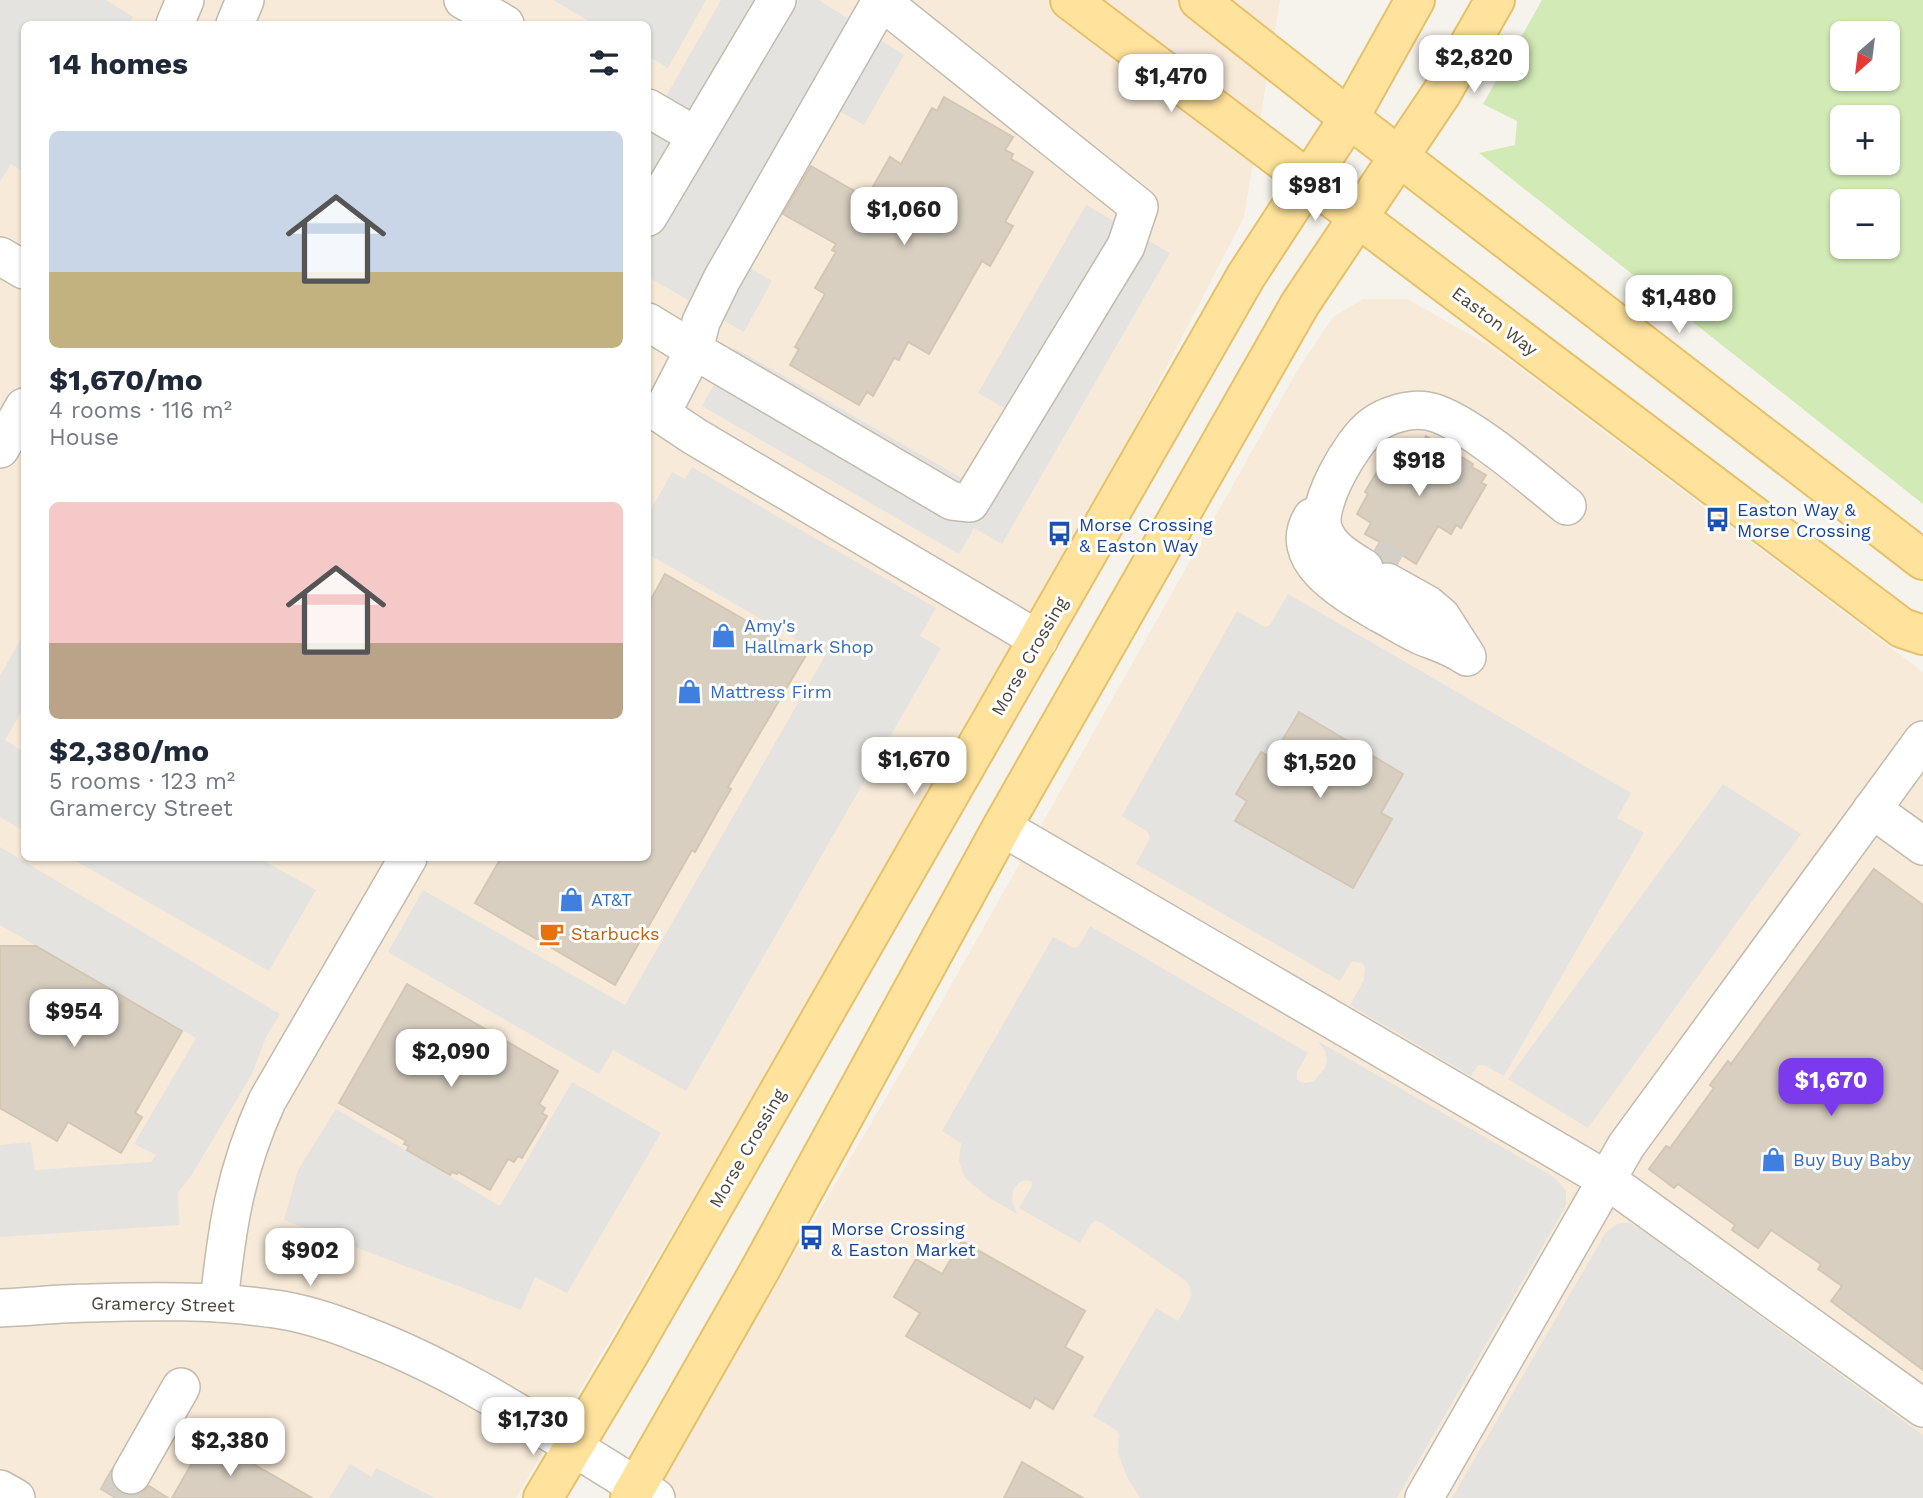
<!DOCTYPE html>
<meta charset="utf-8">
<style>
:root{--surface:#fff;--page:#f6f6f7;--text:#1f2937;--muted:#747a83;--accent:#7c3aed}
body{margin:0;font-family:"Work Sans",sans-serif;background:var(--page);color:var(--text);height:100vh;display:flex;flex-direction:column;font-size:26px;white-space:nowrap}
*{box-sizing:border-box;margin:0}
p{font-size:23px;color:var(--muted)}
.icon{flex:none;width:38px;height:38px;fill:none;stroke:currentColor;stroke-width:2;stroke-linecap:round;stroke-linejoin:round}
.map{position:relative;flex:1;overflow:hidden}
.panel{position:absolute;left:21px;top:21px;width:630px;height:840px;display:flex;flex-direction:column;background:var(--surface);border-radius:10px;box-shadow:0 2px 5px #0004}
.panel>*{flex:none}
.needle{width:46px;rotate:208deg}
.fabs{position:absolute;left:1830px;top:21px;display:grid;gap:14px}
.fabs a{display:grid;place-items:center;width:70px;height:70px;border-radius:10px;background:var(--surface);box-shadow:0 2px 5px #0004;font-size:35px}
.price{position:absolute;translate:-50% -60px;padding:0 16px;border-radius:14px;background:#fff;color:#222;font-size:23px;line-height:46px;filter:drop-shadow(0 2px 4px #0008)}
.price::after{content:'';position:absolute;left:50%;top:42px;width:21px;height:16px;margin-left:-10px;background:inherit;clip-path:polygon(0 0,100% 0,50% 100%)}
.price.current{background:var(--accent);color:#fff}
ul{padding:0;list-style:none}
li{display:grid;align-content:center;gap:14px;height:371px;padding:0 28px}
li span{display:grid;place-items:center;height:217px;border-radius:10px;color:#555}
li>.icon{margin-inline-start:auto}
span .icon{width:126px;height:126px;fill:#fffc;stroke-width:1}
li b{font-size:30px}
h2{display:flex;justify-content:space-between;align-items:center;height:84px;padding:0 28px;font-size:30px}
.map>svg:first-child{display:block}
.commercial{fill:#f7ead8;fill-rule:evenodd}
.green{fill:#d2eab5;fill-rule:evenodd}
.parking{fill:#e5e3e0;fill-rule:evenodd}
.building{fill:#d8cfc1;stroke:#d3c7b4;stroke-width:2}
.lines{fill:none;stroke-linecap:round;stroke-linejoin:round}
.minor-tunnel{stroke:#d4d0c8;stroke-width:37;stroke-dasharray:37 18;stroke-linecap:butt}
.minor-casing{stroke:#c2bbae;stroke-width:40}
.major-casing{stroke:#e6c16a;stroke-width:42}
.minor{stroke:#fff;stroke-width:37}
.major{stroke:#ffe39c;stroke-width:38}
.labels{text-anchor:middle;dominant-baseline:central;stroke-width:6;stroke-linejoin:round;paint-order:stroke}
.street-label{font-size:18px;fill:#4b4439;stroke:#fff}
.transit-label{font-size:18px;fill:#164399;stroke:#fff;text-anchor:start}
.shop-label{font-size:18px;fill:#366cbe;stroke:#fff;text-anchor:start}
.food-label{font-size:18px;fill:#c56008;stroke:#fff;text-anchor:start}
</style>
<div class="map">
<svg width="1923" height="1498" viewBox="0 0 1923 1498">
<rect width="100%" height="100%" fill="#f6f3ec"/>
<g class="commercial">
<path d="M 0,0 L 1280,0 L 1244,217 L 1043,606 L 516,1498 L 0,1498 ZM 24,24 L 648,24 L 648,858 L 24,858 Z"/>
<path d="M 1363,299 L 1407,299 L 1492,347 L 1923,672 L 1923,1498 L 651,1498 L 932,1019 L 1297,371 L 1333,317 Z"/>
</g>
<path class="green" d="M 1542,0 L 1923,0 L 1923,504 L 1479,153 L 1515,145 L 1517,121 L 1483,104 ZM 1843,33 L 1888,33 L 1888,79 L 1843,79 ZM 1843,117 L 1888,117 L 1888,163 L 1843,163 ZM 1843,201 L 1888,201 L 1888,247 L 1843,247 Z"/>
<g class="parking">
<path d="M 0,0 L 106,0 L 133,17 L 129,24 L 24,24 L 24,172 L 11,164 L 0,181 Z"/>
<path d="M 553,0 L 706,0 L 668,68 L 648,56 L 648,24 L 594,24 Z"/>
<path d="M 721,0 L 819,0 L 904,55 L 864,125 L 839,111 L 747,266 L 772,281 L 744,332 L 648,277 L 648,128 Z"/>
<path d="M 1086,205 L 1170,253 L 1002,544 L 974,528 L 959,554 L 702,406 L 735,348 L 965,480 L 1006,409 L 978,393 Z"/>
<path d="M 692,467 L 936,608 L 920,636 L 941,648 L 686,1091 L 613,1050 L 599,1074 L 388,952 L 423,890 L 625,1005 L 825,656 L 648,554 L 648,515 L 672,472 L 685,479 Z"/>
<path d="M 1288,594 L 1631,793 L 1617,818 L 1644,833 L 1504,1076 L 1483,1065 L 1478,1065 L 1471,1076 L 1350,1005 L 1364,980 L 1365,967 L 1362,963 L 1352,961 L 1340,981 L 1136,864 L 1150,838 L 1148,832 L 1122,816 L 1237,611 L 1265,627 L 1270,625 ZM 1261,752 L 1391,819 L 1352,888 L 1236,821 L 1247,801 L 1236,794 Z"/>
<path d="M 24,633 L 24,707 L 5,740 L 24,752 L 24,831 L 0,817 L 0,676 Z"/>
<path d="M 1723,784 L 1801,834 L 1588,1128 L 1508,1079 Z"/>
<path d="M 0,847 L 280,1014 L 266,1037 L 252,1074 L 191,1176 L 178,1192 L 179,1225 L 0,1237 L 0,1145 L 31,1142 L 35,1170 L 151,1162 L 156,1155 L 134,1144 L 196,1038 L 0,925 Z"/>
<path d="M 71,858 L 259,858 L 316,890 L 269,971 Z"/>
<path d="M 1090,926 L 1308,1053 L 1297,1072 L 1297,1078 L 1300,1082 L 1306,1083 L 1314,1081 L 1325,1068 L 1327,1060 L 1325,1051 L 1318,1041 L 1554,1177 L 1566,1191 L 1566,1204 L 1563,1211 L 1397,1498 L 1140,1498 L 1127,1477 L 1118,1453 L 1119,1434 L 1116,1430 L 1093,1416 L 1156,1308 L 1178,1321 L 1189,1302 L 1191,1294 L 1190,1286 L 1186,1281 L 1102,1223 L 1095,1221 L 1091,1224 L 1080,1243 L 1019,1208 L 1031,1188 L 1032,1182 L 1026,1180 L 1020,1182 L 1013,1190 L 1012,1201 L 1017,1214 L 988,1197 L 965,1178 L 959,1161 L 961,1143 L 942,1131 L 1053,937 L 1074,948 L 1079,946 Z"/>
<path d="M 572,1082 L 661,1133 L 567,1293 L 535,1277 L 521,1310 L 284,1220 L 298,1170 L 336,1109 L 500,1206 Z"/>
<path d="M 1619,1223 L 1630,1223 L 1640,1229 L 1923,1435 L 1923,1498 L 1452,1498 L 1606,1232 Z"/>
<path d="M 350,1464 L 372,1477 L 376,1468 L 435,1498 L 329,1498 Z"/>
</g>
<g class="building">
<path d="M 944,97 L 1013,137 L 1005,150 L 1013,154 L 1011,159 L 1033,172 L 1005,222 L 1013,226 L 990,266 L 982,261 L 929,354 L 908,342 L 899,360 L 894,358 L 873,396 L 867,392 L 859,405 L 790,365 L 799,349 L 795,347 L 825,294 L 815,288 L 836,252 L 832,250 L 836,244 L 783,214 L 811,166 L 863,196 L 867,190 L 870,192 L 890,157 L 901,164 L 932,108 L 937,111 Z"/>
<path d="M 1426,436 L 1473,464 L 1472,467 L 1486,475 L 1481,483 L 1486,485 L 1461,528 L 1456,525 L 1451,534 L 1438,526 L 1416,564 L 1402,555 L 1397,564 L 1383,562 L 1375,550 L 1380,542 L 1365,534 L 1371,523 L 1357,514 L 1368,494 L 1365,492 L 1393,445 L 1402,451 L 1409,440 L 1420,446 Z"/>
<path d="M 665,574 L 806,655 L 728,787 L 731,789 L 718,811 L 695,852 L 692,850 L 615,985 L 475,903 L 501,858 L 648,858 L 648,605 Z"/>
<path d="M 1299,712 L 1403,774 L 1381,813 L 1392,819 L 1353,888 L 1235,821 L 1247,801 L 1236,794 L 1261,752 L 1272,758 Z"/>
<path d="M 1874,869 L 1923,905 L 1923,1370 L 1831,1301 L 1842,1286 L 1818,1269 L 1821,1264 L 1771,1230 L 1758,1248 L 1732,1230 L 1735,1225 L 1678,1184 L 1674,1188 L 1649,1169 L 1666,1146 L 1670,1148 L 1714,1088 L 1710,1085 L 1728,1061 L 1731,1064 Z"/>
<path d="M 0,946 L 36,946 L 182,1031 L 135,1113 L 142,1117 L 121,1153 L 68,1122 L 57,1141 L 0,1108 Z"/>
<path d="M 407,984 L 558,1071 L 539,1104 L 545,1108 L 542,1113 L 547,1116 L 522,1158 L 518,1156 L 514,1162 L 508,1159 L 490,1190 L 458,1172 L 457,1174 L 452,1172 L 450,1175 L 407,1150 L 409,1146 L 404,1144 L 406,1141 L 339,1103 Z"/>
<path d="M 962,1241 L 1085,1311 L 1065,1347 L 1083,1357 L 1053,1409 L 1035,1398 L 1030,1408 L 906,1336 L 920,1313 L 894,1297 L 916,1259 L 942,1274 Z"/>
<path d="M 207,1437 L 312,1498 L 172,1498 Z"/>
<path d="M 1022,1462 L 1083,1498 L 1004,1498 Z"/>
<path d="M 111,1471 L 113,1485 L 121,1494 L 132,1496 L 142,1493 L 149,1486 L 168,1498 L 116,1498 L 101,1489 Z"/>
</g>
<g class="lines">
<g class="minor-tunnel">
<path d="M 1373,553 L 1396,567"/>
<path d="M 117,1498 L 131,1475"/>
</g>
<defs>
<g id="minor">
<path d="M 463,0 L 505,24"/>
<path d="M 880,0 L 1139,207 L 1126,246 L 970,503 L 952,501 L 694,350 L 701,322 L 722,279 L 881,1"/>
<path d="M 175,24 L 185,0"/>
<path d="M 235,24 L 245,0"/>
<path d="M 648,108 L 696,136"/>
<path d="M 648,217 L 777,0"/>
<path d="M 0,256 L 24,270"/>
<path d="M 648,322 L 694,350 L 661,414 L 694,436 L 1039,640"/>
<path d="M 0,449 L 24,407"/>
<path d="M 1312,517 C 1284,562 1351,596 1381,614 C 1395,621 1409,631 1424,637 C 1440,643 1453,647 1467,657"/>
<path d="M 1364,568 C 1348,558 1329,548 1323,528 C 1316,503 1352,441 1372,426 C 1386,415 1410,408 1427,411 C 1462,416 1537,482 1567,506"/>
<path d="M 1387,582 L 1428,605 L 1441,616 L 1466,655"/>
<path d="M 1872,809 L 1923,846"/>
<path d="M 1002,827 L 1607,1180 L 1923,1408"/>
<path d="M 219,1303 C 227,1226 235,1172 267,1101 L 408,858"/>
<path d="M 0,1308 C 30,1307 60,1303 90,1303 C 151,1301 214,1300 275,1309 C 304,1313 334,1323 361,1334 C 470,1375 557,1439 656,1498"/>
<path d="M 131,1475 L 181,1387"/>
<path d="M 0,1489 L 16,1498"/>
<path d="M 1424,1498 L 1626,1146 L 1923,740"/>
</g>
<g id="major">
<path d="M 1070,0 L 1902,628 L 1923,635"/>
<path d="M 1199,0 L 1349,118 L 1923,560"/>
<path d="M 543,1498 L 630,1352 L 1246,276 L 1349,118 L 1415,0"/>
<path d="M 630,1498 L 761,1268 L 1002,827 L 1300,304 L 1441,94 L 1495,0"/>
</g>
</defs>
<use href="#minor" class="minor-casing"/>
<use href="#major" class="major-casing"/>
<use href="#minor" class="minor"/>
<use href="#major" class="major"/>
</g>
<defs>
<symbol id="bus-bare" viewBox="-9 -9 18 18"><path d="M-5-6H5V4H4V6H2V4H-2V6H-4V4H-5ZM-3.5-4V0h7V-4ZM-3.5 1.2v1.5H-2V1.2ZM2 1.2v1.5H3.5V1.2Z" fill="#1a4fb4" stroke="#fff" stroke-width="2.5" paint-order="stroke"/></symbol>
<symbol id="shop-bare" viewBox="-9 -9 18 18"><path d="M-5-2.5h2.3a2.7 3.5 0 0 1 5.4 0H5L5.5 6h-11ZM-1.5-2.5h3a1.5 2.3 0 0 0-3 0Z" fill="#3f7fe0" stroke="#fff" stroke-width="2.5" paint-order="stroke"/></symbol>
<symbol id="cafe-bare" viewBox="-9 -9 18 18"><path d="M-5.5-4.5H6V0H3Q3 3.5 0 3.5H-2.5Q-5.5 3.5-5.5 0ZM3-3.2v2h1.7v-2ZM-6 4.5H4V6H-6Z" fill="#e8710a" stroke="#fff" stroke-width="2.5" paint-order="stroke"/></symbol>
</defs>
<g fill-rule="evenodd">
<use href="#bus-bare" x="1700" y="502" width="35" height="35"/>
<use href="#bus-bare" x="1042" y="516" width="35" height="35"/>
<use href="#shop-bare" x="706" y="618" width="35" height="35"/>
<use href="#shop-bare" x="672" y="674" width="35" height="35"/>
<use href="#shop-bare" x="554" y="882" width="35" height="35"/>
<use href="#cafe-bare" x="534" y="916" width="35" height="35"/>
<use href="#shop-bare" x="1756" y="1142" width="35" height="35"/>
<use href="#bus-bare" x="794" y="1220" width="35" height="35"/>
</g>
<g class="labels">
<g class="street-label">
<text transform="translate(1495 321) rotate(37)">Easton Way</text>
<text transform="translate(1029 656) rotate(-60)">Morse Crossing</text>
<text transform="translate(747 1148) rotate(-60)">Morse Crossing</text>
<text transform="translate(163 1304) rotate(1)">Gramercy Street</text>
</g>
<g class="transit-label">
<text x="1737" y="509">Easton Way &amp;<tspan x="1737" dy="21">Morse Crossing</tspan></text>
<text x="1079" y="524">Morse Crossing<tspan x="1079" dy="21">&amp; Easton Way</tspan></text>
<text x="831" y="1228">Morse Crossing<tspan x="831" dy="21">&amp; Easton Market</tspan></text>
</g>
<g class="shop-label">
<text x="744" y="625">Amy's<tspan x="744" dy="21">Hallmark Shop</tspan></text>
<text x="710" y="691">Mattress Firm</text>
<text x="591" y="899">AT&amp;T</text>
<text x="1793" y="1159">Buy Buy Baby</text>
</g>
<g class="food-label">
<text x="571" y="933">Starbucks</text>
</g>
</g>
</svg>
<div class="fabs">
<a><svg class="needle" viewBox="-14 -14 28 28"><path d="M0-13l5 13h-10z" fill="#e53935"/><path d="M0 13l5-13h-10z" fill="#747a83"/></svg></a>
<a>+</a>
<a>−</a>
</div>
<b class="price" style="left:1474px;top:95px">$2,820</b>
<b class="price" style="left:1171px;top:114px">$1,470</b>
<b class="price" style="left:1315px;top:223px">$981</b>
<b class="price" style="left:904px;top:247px">$1,060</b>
<b class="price" style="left:1679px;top:335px">$1,480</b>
<b class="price" style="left:1419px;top:498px">$918</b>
<b class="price" style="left:914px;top:797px">$1,670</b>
<b class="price" style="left:1320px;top:800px">$1,520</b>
<b class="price" style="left:74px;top:1049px">$954</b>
<b class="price" style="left:451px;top:1089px">$2,090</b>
<b class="price current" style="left:1831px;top:1118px">$1,670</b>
<b class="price" style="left:310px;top:1288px">$902</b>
<b class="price" style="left:533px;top:1457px">$1,730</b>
<b class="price" style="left:230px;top:1478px">$2,380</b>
<section class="panel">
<h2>14 homes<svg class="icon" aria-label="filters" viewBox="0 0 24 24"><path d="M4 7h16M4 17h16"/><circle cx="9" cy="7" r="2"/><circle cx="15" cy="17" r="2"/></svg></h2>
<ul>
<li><span style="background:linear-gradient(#c9d6e8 65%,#c2b280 0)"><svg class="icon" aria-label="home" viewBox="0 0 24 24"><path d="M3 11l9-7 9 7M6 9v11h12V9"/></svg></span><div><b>$1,670/mo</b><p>4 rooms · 116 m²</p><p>House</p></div></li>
<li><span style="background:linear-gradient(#f6c9c9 65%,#b9a48a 0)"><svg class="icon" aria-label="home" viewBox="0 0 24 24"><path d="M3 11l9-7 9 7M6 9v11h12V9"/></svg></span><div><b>$2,380/mo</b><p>5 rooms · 123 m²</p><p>Gramercy Street</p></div></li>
</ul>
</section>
</div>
